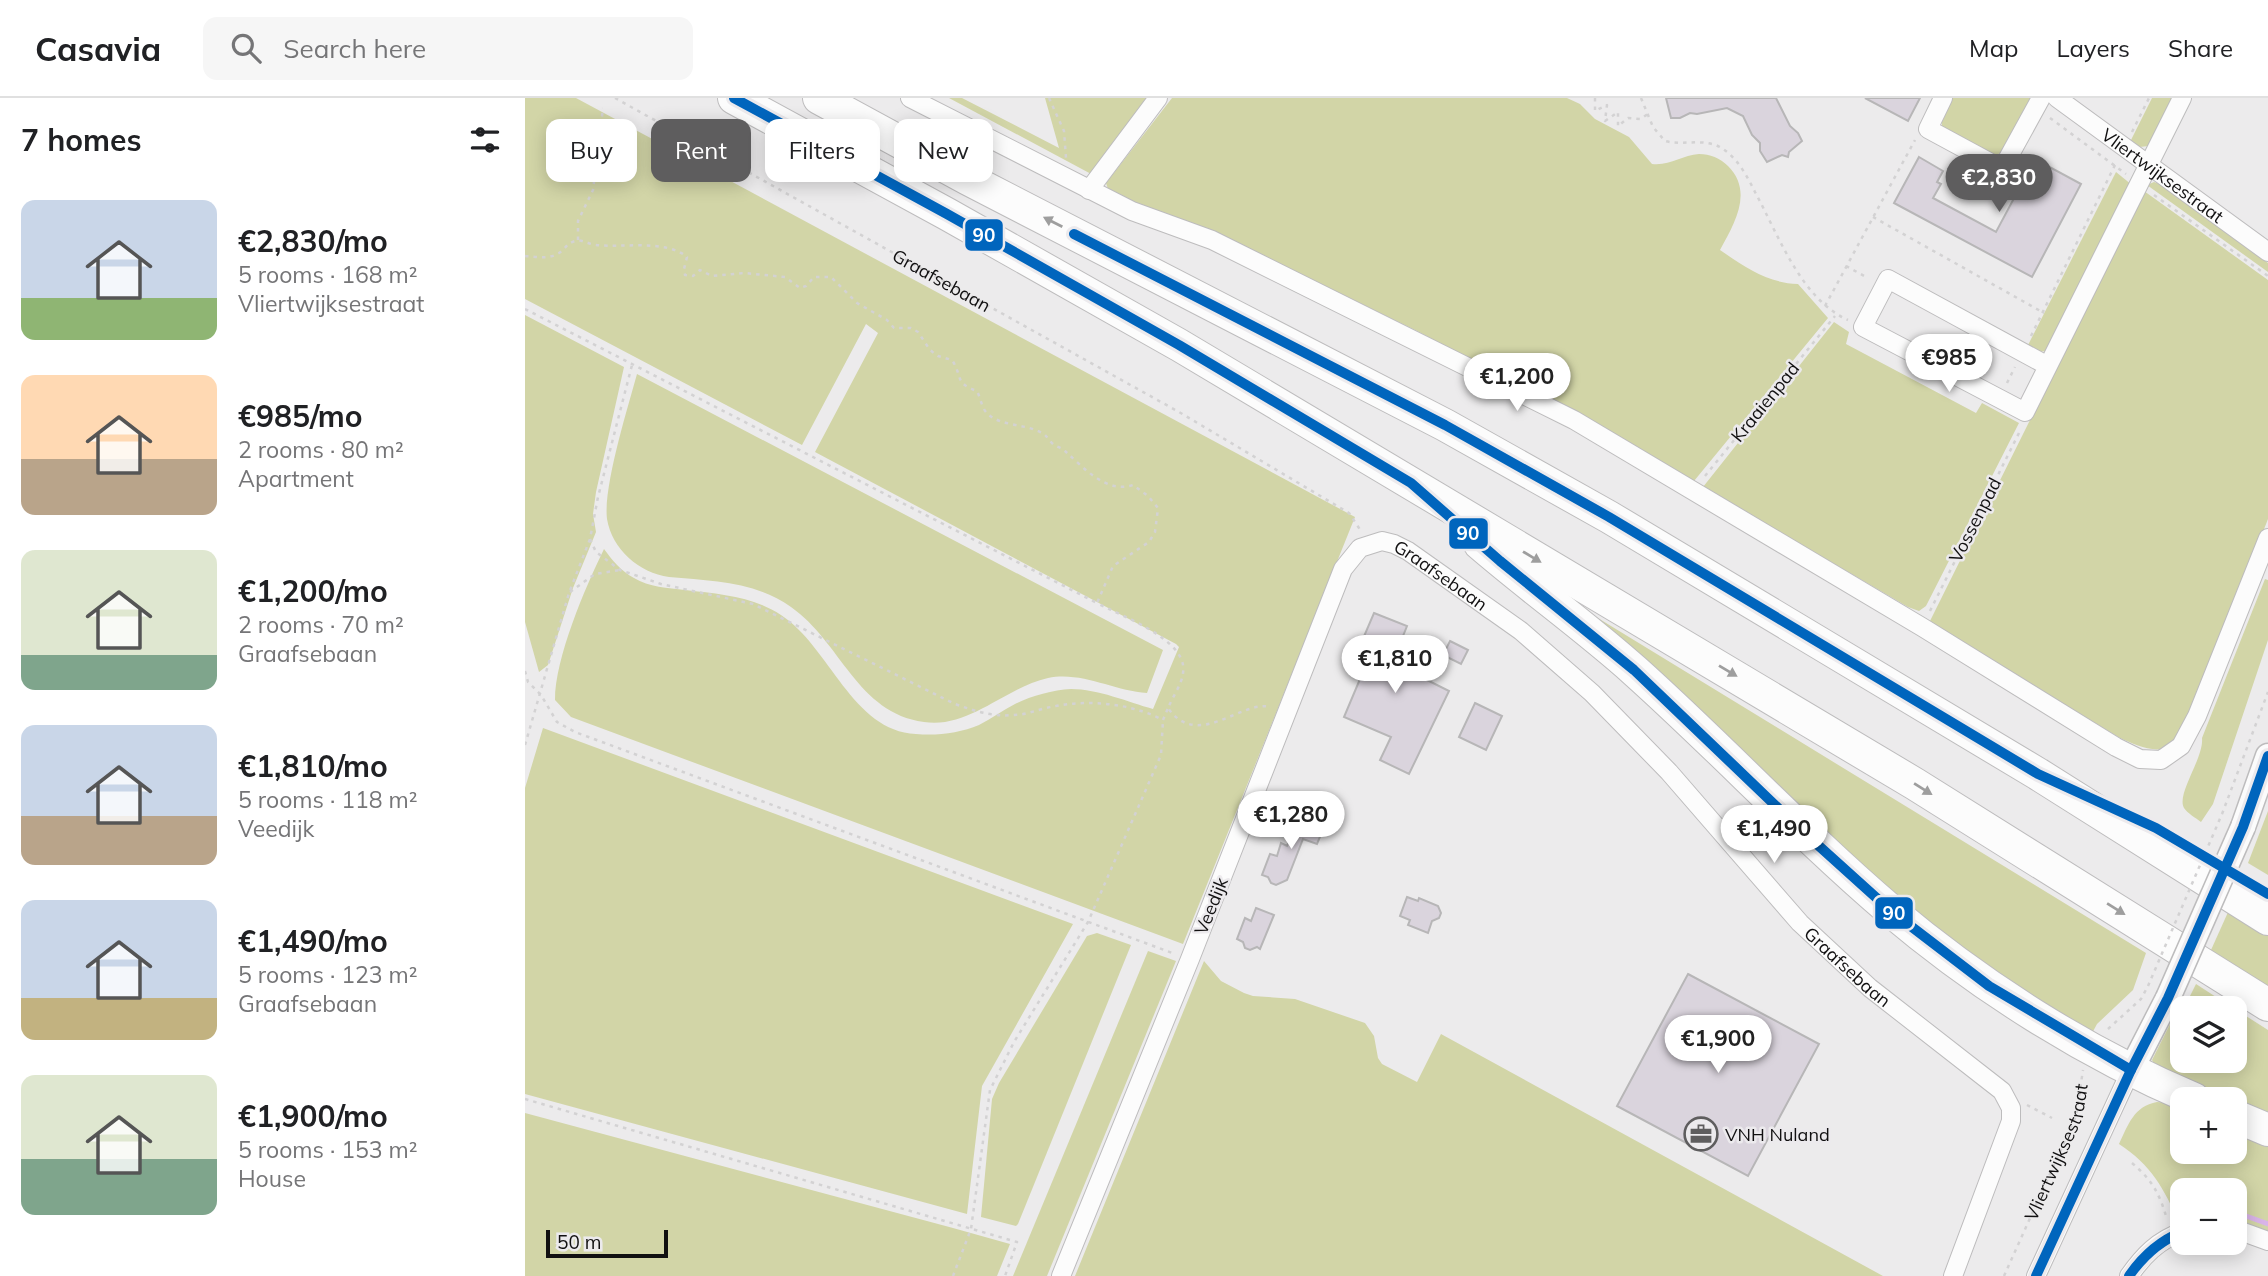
<!DOCTYPE html>
<meta charset="utf-8">
<style>
:root{--surface:#fff;--page:#f6f6f6;--text:#202124;--muted:#757577;--line:#e0e0e0;--accent:#5e5d5e}
body{margin:0;font-family:Mulish,sans-serif;background:var(--page);color:var(--text);height:100vh;display:flex;flex-direction:column;font-size:26px;white-space:nowrap}
*{box-sizing:border-box;margin:0}
p{font-size:23px;color:var(--muted)}
.icon{flex:none;width:38px;height:38px;fill:none;stroke:currentColor;stroke-width:2;stroke-linecap:round;stroke-linejoin:round}
.map{position:relative;flex:1;overflow:hidden}
.side{display:flex;flex-direction:column;background:var(--surface);width:525px}
.side>*{flex:none}
.guide{position:absolute;left:21px;top:21px;width:665px;height:63px;display:flex;gap:14px}
.tools{position:absolute;left:1645px;top:898px;display:grid;gap:14px}
.tools a{display:grid;place-items:center;width:77px;height:77px;border-radius:14px;background:var(--surface);box-shadow:0 4px 18px #0003;font-size:35px}
.scale{position:absolute;left:21px;bottom:18px;width:122px;box-sizing:border-box;padding-left:7px;border:4px solid #111011;border-top:0;font-size:19px;line-height:24px;white-space:nowrap;color:#111011;-webkit-text-stroke:5px #eceaed;paint-order:stroke}
.price{position:absolute;translate:-50% -60px;padding:0 16px;border-radius:24px;background:#fff;color:#222;font-size:23px;line-height:46px;filter:drop-shadow(0 2px 4px #0008)}
.price::after{content:'';position:absolute;left:50%;top:42px;width:21px;height:16px;margin-left:-10px;background:inherit;clip-path:polygon(0 0,100% 0,50% 100%)}
.price.current{background:var(--accent);color:#fff}
ul{padding:0;list-style:none}
li{display:flex;align-items:center;gap:21px;height:175px;padding:0 21px}
li span{display:grid;place-items:center;flex:none;width:196px;height:140px;border-radius:14px;color:#555}
li>.icon{margin-inline-start:auto}
span .icon{width:84px;height:84px;fill:#fffc;stroke-width:1}
li b{font-size:30px}
h2{display:flex;justify-content:space-between;align-items:center;height:84px;padding:0 21px;font-size:30px}
.pill{padding:0 24px;border-radius:14px;background:var(--surface);box-shadow:0 4px 18px #0003;font-size:24px;line-height:63px}
.pill.current{background:var(--accent);color:#fff}
header{display:flex;align-items:center;gap:42px;box-sizing:border-box;height:98px;padding:0 35px;background:var(--surface);border-bottom:2px solid var(--line)}
header strong{font-size:33px}
nav{display:flex;gap:38px;margin-inline-start:auto;font-size:24px}
.search{width:490px;height:63px;background:var(--page);display:flex;align-items:center;gap:18px;box-sizing:border-box;padding:0 24px;border-radius:14px;color:var(--muted);font-size:26px}
main{display:flex;flex:1;min-height:0}
.map>svg:first-child{display:block}
.green{fill:#d2d5a7}
.lines{fill:none;stroke-linecap:round;stroke-linejoin:round}
.stream{stroke:#d9b4e8;stroke-width:5}
.building{fill:#dad4dd;stroke:#b7b6b7;stroke-width:2}
.street-casing{stroke:#bdbcbd;stroke-width:20}
.secondary-casing{stroke:#bdbcbd;stroke-width:27}
.highway-casing{stroke:#bdbcbd;stroke-width:34}
.path{stroke:#d3d2d3;stroke-width:2.5;stroke-dasharray:3.5 5;stroke-linecap:butt}
.street{stroke:#fcfcfc;stroke-width:18}
.secondary{stroke:#fcfcfc;stroke-width:24}
.highway{stroke:#fcfcfc;stroke-width:32}
.secondary-bridge-casing{stroke:#bdbcbd;stroke-width:27;stroke-linecap:butt}
.path-bridge{stroke:#d3d2d3;stroke-width:2.5;stroke-dasharray:3.5 5;stroke-linecap:butt}
.secondary-bridge{stroke:#fcfcfc;stroke-width:24}
.bus-1-casing{stroke:#eceaed;stroke-width:16}
.bus-1{stroke:#0065bd;stroke-width:10}
.oneway{fill:#9e9e9e}
.labels{text-anchor:middle;dominant-baseline:central;stroke-width:5;stroke-linejoin:round;paint-order:stroke}
.street-label{font-size:18px;fill:#111011;stroke:#eceaed}
.poi-label{font-size:18px;fill:#111011;stroke:#eceaed;text-anchor:start}
.line-badge{stroke:#eceaed;stroke-width:2.5}
.badge-label{font-size:19px;text-anchor:middle;font-weight:bold;fill:#fff}
</style>
<header>
<strong>Casavia</strong>
<div class="search"><svg class="icon" aria-label="search" viewBox="0 0 24 24"><circle cx="10" cy="10" r="6"/><path d="M15 15l6 6"/></svg>Search here</div>
<nav><a>Map</a><a>Layers</a><a>Share</a></nav>
</header>
<main>
<section class="side">
<h2>7 homes<svg class="icon" aria-label="filters" viewBox="0 0 24 24"><path d="M4 7h16M4 17h16"/><circle cx="9" cy="7" r="2"/><circle cx="15" cy="17" r="2"/></svg></h2>
<ul>
<li><span style="background:linear-gradient(#c9d6e8 70%,#8fb573 0)"><svg class="icon" aria-label="home" viewBox="0 0 24 24"><path d="M3 11l9-7 9 7M6 9v11h12V9"/></svg></span><div><b>€2,830/mo</b><p>5 rooms · 168 m²</p><p>Vliertwijksestraat</p></div></li>
<li><span style="background:linear-gradient(#ffd9b3 60%,#b9a48a 0)"><svg class="icon" aria-label="home" viewBox="0 0 24 24"><path d="M3 11l9-7 9 7M6 9v11h12V9"/></svg></span><div><b>€985/mo</b><p>2 rooms · 80 m²</p><p>Apartment</p></div></li>
<li><span style="background:linear-gradient(#dfe7d0 75%,#7fa58c 0)"><svg class="icon" aria-label="home" viewBox="0 0 24 24"><path d="M3 11l9-7 9 7M6 9v11h12V9"/></svg></span><div><b>€1,200/mo</b><p>2 rooms · 70 m²</p><p>Graafsebaan</p></div></li>
<li><span style="background:linear-gradient(#c9d6e8 65%,#b9a48a 0)"><svg class="icon" aria-label="home" viewBox="0 0 24 24"><path d="M3 11l9-7 9 7M6 9v11h12V9"/></svg></span><div><b>€1,810/mo</b><p>5 rooms · 118 m²</p><p>Veedijk</p></div></li>
<li><span style="background:linear-gradient(#c9d6e8 70%,#c2b280 0)"><svg class="icon" aria-label="home" viewBox="0 0 24 24"><path d="M3 11l9-7 9 7M6 9v11h12V9"/></svg></span><div><b>€1,490/mo</b><p>5 rooms · 123 m²</p><p>Graafsebaan</p></div></li>
<li><span style="background:linear-gradient(#dfe7d0 60%,#7fa58c 0)"><svg class="icon" aria-label="home" viewBox="0 0 24 24"><path d="M3 11l9-7 9 7M6 9v11h12V9"/></svg></span><div><b>€1,900/mo</b><p>5 rooms · 153 m²</p><p>House</p></div></li>
</ul>
</section>
<div class="map">
<svg width="1743" height="1178" viewBox="0 0 1743 1178">
<rect width="100%" height="100%" fill="#ecebec"/>
<g class="green">
<path d="M 0,0 L 51,0 L 830,419 L 658,846 L 46,619 L 30,602 C 30,560 60,490 79,451 C 87,462 96,473 109,480 C 124,489 143,490 160,492 C 194,496 227,498 256,517 C 305,549 327,633 391,636 C 412,638 435,635 454,627 C 466,621 478,612 490,606 C 506,598 528,592 546,591 C 573,591 603,604 628,611 L 654,549 L 651,546 L 290,354 L 353,235 L 341,226 L 277,347 L 0,201 Z"/>
<path d="M 424,0 L 437,0 L 534,50 L 520,0 L 629,0 L 568,77 Z"/>
<path d="M 647,0 L 1042,0 L 1055,6 L 1070,21 L 1104,39 L 1127,66 C 1145,68 1157,57 1174,56 C 1185,56 1195,60 1203,68 C 1229,94 1209,126 1195,152 C 1220,169 1242,185 1273,186 L 1303,220 L 1169,383 L 1058,320 L 892,233 L 720,149 L 585,97 L 581,85 Z"/>
<path d="M 1427,0 L 1506,0 L 1505,7 L 1479,54 C 1460,64 1433,40 1417,31 L 1417,18 Z"/>
<path d="M 1627,0 L 1650,0 L 1624,48 L 1614,49 L 1605,44 Z"/>
<path d="M 1591,74 L 1607,87 L 1522,253 L 1512,254 L 1502,249 Z"/>
<path d="M 1629,84 L 1637,87 L 1743,165 L 1743,174 L 1622,87 Z"/>
<path d="M 1619,93 L 1743,182 L 1743,421 L 1666,616 C 1662,623 1659,635 1653,642 C 1637,660 1613,648 1595,640 L 1404,525 Z"/>
<path d="M 0,217 L 99,269 L 71,394 L 68,416 L 71,434 L 48,490 L 23,567 L 14,574 L 0,524 Z"/>
<path d="M 1309,224 L 1324,234 L 1321,246 L 1451,315 L 1457,305 L 1494,325 L 1401,508 L 1394,513 L 1383,509 L 1178,389 Z"/>
<path d="M 112,276 L 638,552 L 622,595 C 589,593 557,573 523,580 C 481,589 444,631 399,624 C 332,615 316,544 266,509 C 229,483 187,483 144,479 C 114,475 87,451 82,421 C 78,389 103,309 112,276 Z"/>
<path d="M 1740,481 L 1743,482 L 1743,542 L 1688,706 L 1676,724 C 1671,720 1662,715 1659,710 C 1651,696 1679,660 1677,640 Z"/>
<path d="M 1027,492 L 1621,855 L 1608,892 L 1572,926 L 1565,939 L 1556,934 L 1373,804 Z"/>
<path d="M 18,630 L 548,826 L 457,988 L 442,1116 L 0,996 L 0,690 Z"/>
<path d="M 1743,713 L 1743,777 L 1723,765 Z"/>
<path d="M 1704,812 L 1743,837 L 1743,888 L 1686,852 Z"/>
<path d="M 572,835 L 606,847 L 493,1126 L 491,1128 L 456,1119 L 467,1001 L 474,985 L 562,838 Z"/>
<path d="M 623,853 L 651,863 L 522,1178 L 488,1178 Z"/>
<path d="M 679,863 L 696,883 L 719,895 L 728,898 L 770,901 L 840,925 L 849,938 L 853,960 L 857,966 L 892,984 L 916,936 L 1358,1178 L 550,1178 Z"/>
<path d="M 1671,886 L 1708,910 L 1659,910 Z"/>
<path d="M 1710,911 L 1743,932 L 1743,1025 L 1710,1011 L 1710,1001 L 1687,1001 L 1643,983 L 1636,978 L 1627,962 L 1650,916 L 1657,915 L 1657,962 L 1710,962 Z"/>
<path d="M 1632,1004 L 1643,1005 L 1657,1011 L 1657,1054 L 1710,1054 L 1710,1033 L 1743,1047 L 1743,1133 L 1710,1123 L 1710,1092 L 1657,1092 L 1657,1124 L 1654,1125 C 1639,1090 1626,1067 1594,1046 C 1603,1027 1609,1008 1632,1004 Z"/>
<path d="M 0,1015 L 428,1130 L 485,1146 L 472,1178 L 0,1178 Z"/>
</g>
<g class="lines">
<path class="stream" d="M 1710,1114 L 1743,1126"/>
</g>
<g class="building">
<path d="M 1141,0 L 1251,0 L 1265,28 L 1273,35 L 1277,43 L 1264,54 L 1263,59 L 1257,57 L 1242,64 L 1235,53 L 1235,45 L 1227,37 L 1218,18 L 1202,10 L 1172,16 L 1165,15 L 1155,20 L 1146,20 Z"/>
<path d="M 1340,0 L 1395,0 L 1383,23 Z"/>
<path d="M 1394,59 L 1418,73 L 1412,84 L 1416,86 L 1408,100 L 1471,134 L 1510,61 L 1556,86 L 1507,179 L 1369,105 Z"/>
<path d="M 849,515 L 882,528 L 876,543 L 889,549 L 880,571 L 924,593 L 884,676 L 855,662 L 866,639 L 819,619 L 846,555 L 838,552 L 842,544 L 837,543 Z"/>
<path d="M 925,543 L 943,552 L 936,566 L 918,557 Z"/>
<path d="M 950,605 L 977,618 L 961,652 L 934,639 Z"/>
<path d="M 774,719 L 799,729 L 792,746 L 778,741 L 762,782 L 751,787 L 746,785 L 743,779 L 737,777 L 745,756 L 752,758 L 756,745 L 762,748 Z"/>
<path d="M 882,799 L 893,803 L 894,800 L 913,808 L 916,815 L 914,820 L 907,823 L 903,835 L 883,827 L 885,822 L 875,818 Z"/>
<path d="M 731,810 L 749,817 L 735,851 L 732,849 L 725,852 L 720,850 L 718,844 L 712,841 L 720,820 L 726,823 Z"/>
<path d="M 1163,876 L 1294,946 L 1223,1078 L 1092,1008 Z"/>
</g>
<g class="lines">
<defs>
<g id="street">
<path d="M 385,0 L 607,113 L 687,142 L 1049,322 L 1397,529 L 1591,649 L 1615,661 L 1636,662 L 1656,648 L 1672,618 L 1743,440"/>
<path d="M 1418,0 L 1403,31 L 1477,71 L 1516,0"/>
<path id="s3" d="M 1532,0 L 1743,154"/>
<path d="M 564,92 L 633,0"/>
<path d="M 1523,268 L 1363,181 L 1338,229 L 1500,314 L 1657,0"/>
<path d="M 1710,1131 L 1743,1143"/>
<path id="s4" d="M 536,1178 L 665,861 L 818,471 L 835,450 L 857,443 L 869,446 L 883,453 L 996,533 L 1067,595 L 1144,674 L 1275,825 L 1345,890 L 1477,993 L 1486,1010 L 1486,1023 L 1428,1178"/>
<path d="M 1511,1178 L 1606,972"/>
<path d="M 1604,1178 C 1618,1158 1633,1142 1657,1134"/>
</g>
<g id="secondary">
<path d="M 1718,729 L 1743,658"/>
<path d="M 1606,972 L 1643,900"/>
</g>
<g id="highway">
<path d="M 209,0 L 422,116 L 654,247 L 1390,686 L 1743,907"/>
<path d="M 294,0 L 443,81 L 920,327 L 1084,419 L 1513,676 L 1743,821"/>
<path d="M 955,446 C 1006,490 1061,529 1110,573 C 1197,651 1276,736 1365,812 C 1455,888 1560,955 1669,1001"/>
<path d="M 1710,1018 L 1743,1032"/>
</g>
</defs>
<use href="#street" class="street-casing"/>
<use href="#secondary" class="secondary-casing"/>
<use href="#highway" class="highway-casing"/>
<g class="path">
<path id="s1" d="M 90,0 L 654,314 L 824,415 L 836,433"/>
<path d="M 524,0 L 539,33 L 541,60"/>
<path d="M 1070,0 L 1070,13 L 1082,7 L 1080,23 L 1093,14 L 1093,28 L 1103,20 L 1115,21 L 1123,16"/>
<path d="M 1116,0 L 1128,29 L 1140,43 C 1159,48 1181,39 1198,51 C 1213,61 1222,78 1230,94 C 1254,138 1276,201 1323,222"/>
<path d="M 1525,20 L 1601,76"/>
<path d="M 1607,34 L 1624,0"/>
<path d="M 1629,97 L 1743,178"/>
<path d="M 1348,119 L 1519,215"/>
<path d="M 53,142 L 53,123 L 68,92 L 78,10"/>
<path d="M 0,158 C 13,159 26,162 37,153 C 41,149 43,145 50,143 C 57,141 63,146 71,147 C 96,150 141,141 162,159 L 159,171 L 160,177 L 168,178 L 175,172 L 187,178 L 219,175 L 260,179 L 275,190 L 281,188 L 289,179 L 306,179 L 332,205 L 362,222 L 369,230 L 386,230 L 393,234 L 405,252 L 413,258 L 427,262 C 438,279 429,285 452,293 C 456,301 457,312 464,317 C 477,328 500,326 515,334 C 521,336 522,340 526,344 C 530,349 536,349 540,353 C 558,369 581,396 608,387 L 623,398 L 633,410 L 630,434 L 624,444 L 588,468 L 572,505 C 596,518 664,542 658,575 C 657,586 647,600 643,610 C 673,653 717,601 746,609"/>
<path d="M 1321,168 L 1343,180"/>
<path d="M 1300,208 L 1390,42"/>
<path d="M 0,211 L 572,505"/>
<path d="M 1506,238 L 1591,65"/>
<path d="M 1482,285 L 1490,269"/>
<path d="M 1180,378 L 1310,218"/>
<path d="M 65,441 L 71,454 L 95,472 L 136,486 L 228,506 L 430,606 C 450,613 467,619 489,617 C 501,617 514,611 526,609 C 562,601 605,605 638,622 L 643,610"/>
<path d="M 45,494 L 70,476 L 95,472"/>
<path d="M 1405,513 L 1496,331"/>
<path d="M 0,573 L 3,584 L 16,597 L 32,624 L 50,634 L 650,856"/>
<path d="M 0,647 L 44,495 L 65,441 L 73,399 L 107,267"/>
<path d="M 1697,716 L 1743,594"/>
<path d="M 1583,931 L 1616,901 L 1623,888"/>
<path d="M 0,1001 L 492,1144 L 480,1178"/>
<path d="M 1502,1007 L 1527,1020"/>
<path d="M 1607,1065 C 1628,1083 1634,1095 1642,1121"/>
<path d="M 428,1178 L 446,1131 L 465,992 L 489,944 L 563,824 L 636,657 L 638,622"/>
<path id="s2" d="M 1479,1178 L 1551,1018 L 1558,972"/>
</g>
<use href="#street" class="street"/>
<use href="#secondary" class="secondary"/>
<use href="#highway" class="highway"/>
<defs>
<path id="secondary-bridge" d="M 1643,900 L 1718,729"/>
</defs>
<use href="#secondary-bridge" class="secondary-bridge-casing"/>
<path class="path-bridge" d="M 1623,888 L 1697,716"/>
<use href="#secondary-bridge" class="secondary-bridge"/>
<defs>
<g id="bus-1">
<path d="M 209,0 L 422,116 L 654,247 L 886,385 L 975,463 L 1109,572 L 1274,730 L 1366,813 L 1464,888 L 1606,972"/>
<path d="M 549,136 L 920,327 L 1084,419 L 1513,676 L 1631,730 L 1743,796"/>
<path d="M 1511,1178 L 1606,972 L 1643,900 L 1718,729 L 1743,658"/>
<path d="M 1604,1178 C 1618,1158 1634,1143 1657,1134"/>
</g>
</defs>
<use href="#bus-1" class="bus-1-casing"/>
<use href="#bus-1" class="bus-1"/>
</g>
<defs><path id="oneway-solid" d="M-6-.8H1V-3.2L6.5 0L1 3.2V.8H-6Z" transform="scale(1.75)"/></defs>
<g class="oneway">
<use href="#oneway-solid" transform="translate(528 124) rotate(-153)"/>
<use href="#oneway-solid" transform="translate(1007 459) rotate(31)"/>
<use href="#oneway-solid" transform="translate(1203 573) rotate(31)"/>
<use href="#oneway-solid" transform="translate(1398 691) rotate(32)"/>
<use href="#oneway-solid" transform="translate(1591 811) rotate(32)"/>
</g>
<defs>
<symbol id="office-ring" viewBox="-11 -11 22 22"><circle r="9.5" fill="#eceaed" stroke="#5e5d5e" stroke-width="1.5"/><path d="M-6-3h4V-5.5h4V-3h4V5H-6ZM-1-4.5V-3h2v-1.5ZM-6 0V1H6V0Z" fill="#5e5d5e"/></symbol>
</defs>
<g fill-rule="evenodd">
<use href="#office-ring" x="1157" y="1017" width="38" height="38"/>
</g>
<g class="labels">
<g class="street-label">
<text stroke="none"><textPath href="#s3" startOffset="131">Vliertwijksestraat</textPath></text>
<text stroke="none"><textPath href="#s1" startOffset="374">Graafsebaan</textPath></text>
<text transform="translate(1240 304) rotate(-51)">Kraaienpad</text>
<text transform="translate(1450 422) rotate(-63)">Vossenpad</text>
<text stroke="none"><textPath href="#s4" startOffset="880">Graafsebaan</textPath></text>
<text transform="translate(686 808) rotate(-68)">Veedijk</text>
<text stroke="none"><textPath href="#s4" startOffset="1447">Graafsebaan</textPath></text>
<text stroke="none"><textPath href="#s2" startOffset="135">Vliertwijksestraat</textPath></text>
</g>
<g class="poi-label">
<text x="1200" y="1036">VNH Nuland</text>
</g>
</g>
<g class="line-badge">
<rect x="439" y="120" width="40" height="34" rx="7" fill="#0065bd"/>
<rect x="923" y="419" width="41" height="33" rx="7" fill="#0065bd"/>
<rect x="1349" y="798" width="40" height="34" rx="7" fill="#0065bd"/>
</g>
<g class="badge-label">
<text x="459" y="144">90</text>
<text x="943" y="442">90</text>
<text x="1369" y="822">90</text>
</g>
</svg>
<div class="tools">
<a><svg class="icon" aria-label="layers" viewBox="0 0 24 24"><path d="M12 4l9 5-9 5-9-5zM3 14l9 5 9-5"/></svg></a>
<a>+</a>
<a>−</a>
</div>
<div class="scale">50 m</div>
<b class="price current" style="left:1474px;top:116px">€2,830</b>
<b class="price" style="left:1424px;top:296px">€985</b>
<b class="price" style="left:992px;top:315px">€1,200</b>
<b class="price" style="left:870px;top:597px">€1,810</b>
<b class="price" style="left:766px;top:753px">€1,280</b>
<b class="price" style="left:1249px;top:767px">€1,490</b>
<b class="price" style="left:1193px;top:977px">€1,900</b>
<div class="guide">
<a class="pill">Buy</a>
<a class="pill current">Rent</a>
<a class="pill">Filters</a>
<a class="pill">New</a>
</div>
</div>
</main>
